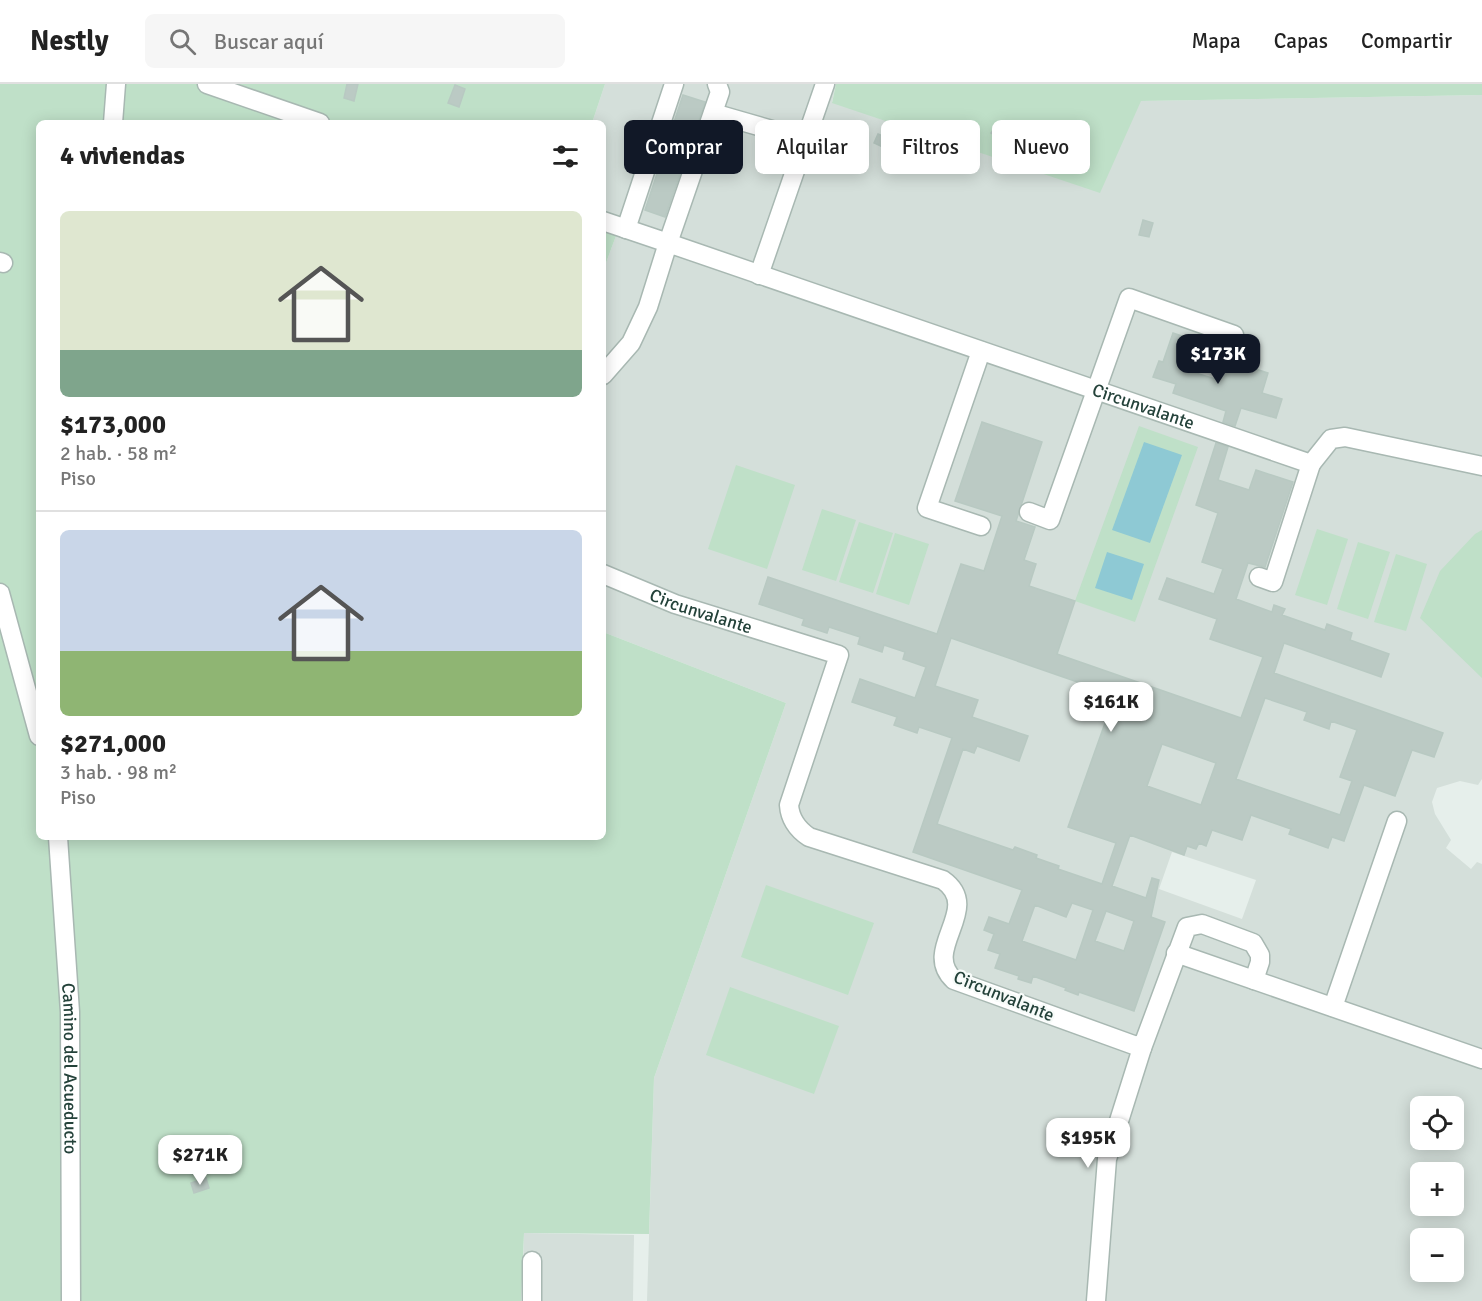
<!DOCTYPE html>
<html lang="es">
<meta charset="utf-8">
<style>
:root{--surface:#fff;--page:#f6f6f6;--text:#222;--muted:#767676;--line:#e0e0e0;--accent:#111827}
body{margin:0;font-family:Signika,sans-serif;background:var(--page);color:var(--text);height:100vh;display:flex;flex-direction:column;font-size:22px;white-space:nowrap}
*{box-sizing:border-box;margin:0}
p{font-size:20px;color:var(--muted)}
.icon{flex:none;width:33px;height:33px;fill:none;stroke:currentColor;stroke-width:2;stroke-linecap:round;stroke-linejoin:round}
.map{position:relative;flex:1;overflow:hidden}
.panel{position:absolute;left:36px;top:36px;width:570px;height:720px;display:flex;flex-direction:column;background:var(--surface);border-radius:9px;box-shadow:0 3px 15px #0003}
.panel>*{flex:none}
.banner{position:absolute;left:624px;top:36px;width:570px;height:54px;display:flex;gap:12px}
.buttons{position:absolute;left:1410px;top:1012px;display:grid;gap:12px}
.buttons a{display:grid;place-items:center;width:54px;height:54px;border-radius:9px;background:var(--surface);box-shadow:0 3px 15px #0003;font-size:30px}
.price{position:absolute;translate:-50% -51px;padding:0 14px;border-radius:12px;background:#fff;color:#222;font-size:20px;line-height:39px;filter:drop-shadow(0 2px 3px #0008)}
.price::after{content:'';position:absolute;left:50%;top:36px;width:18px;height:14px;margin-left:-9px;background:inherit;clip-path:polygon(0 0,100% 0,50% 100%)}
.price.active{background:var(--accent);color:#fff}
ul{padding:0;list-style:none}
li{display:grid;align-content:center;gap:12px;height:318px;padding:0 24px}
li+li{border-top:2px solid var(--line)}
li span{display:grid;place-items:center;height:186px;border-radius:9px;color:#555}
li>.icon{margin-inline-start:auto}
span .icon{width:108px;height:108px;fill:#fffc;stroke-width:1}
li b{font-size:26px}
h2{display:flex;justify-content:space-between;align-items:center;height:72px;padding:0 24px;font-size:26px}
.tag{padding:0 21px;border-radius:9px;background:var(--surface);box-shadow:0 3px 15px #0003;font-size:21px;line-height:54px}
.tag.active{background:var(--accent);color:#fff}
header{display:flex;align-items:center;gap:36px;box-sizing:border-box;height:84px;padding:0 30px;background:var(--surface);border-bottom:2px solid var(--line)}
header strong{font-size:28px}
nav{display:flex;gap:33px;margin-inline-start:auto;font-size:21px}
.search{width:420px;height:54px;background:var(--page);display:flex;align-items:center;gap:15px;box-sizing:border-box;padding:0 21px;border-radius:9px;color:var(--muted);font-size:22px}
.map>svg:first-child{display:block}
.built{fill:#d4dfda;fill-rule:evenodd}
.green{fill:#bfe0c8}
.water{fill:#8ec9d4}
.building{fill:#bbcac4;stroke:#b8c9c2;stroke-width:1.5;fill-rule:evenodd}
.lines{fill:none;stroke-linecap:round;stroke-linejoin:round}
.minor-casing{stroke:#a8b8b2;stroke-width:21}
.minor{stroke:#fff;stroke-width:18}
.labels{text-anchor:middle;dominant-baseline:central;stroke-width:4.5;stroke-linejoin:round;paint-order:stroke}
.street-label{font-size:18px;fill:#24423a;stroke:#f7fbf9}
</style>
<header>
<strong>Nestly</strong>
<div class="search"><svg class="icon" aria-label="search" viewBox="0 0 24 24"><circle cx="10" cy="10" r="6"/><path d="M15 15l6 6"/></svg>Buscar aquí</div>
<nav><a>Mapa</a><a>Capas</a><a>Compartir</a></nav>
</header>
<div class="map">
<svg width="1482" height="1217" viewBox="0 0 1482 1217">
<rect width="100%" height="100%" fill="#e6efeb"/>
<g class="built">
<path d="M 605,0 L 836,0 L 832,18 L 1141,17 L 1482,11 L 1482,695 L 1478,701 L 1460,697 L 1437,704 L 1432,718 L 1435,730 L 1451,756 L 1446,764 L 1471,785 L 1477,778 L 1482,780 L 1482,1217 L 647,1217 L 654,994 L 786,619 L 603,548 L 603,187 L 623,133 L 603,126 L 603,39 L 592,39 ZM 1172,768 L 1256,796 L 1242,835 L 1159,805 ZM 1420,1023 L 1454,1023 L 1454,1056 L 1420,1056 ZM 1420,1089 L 1454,1089 L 1454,1122 L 1420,1122 ZM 1420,1155 L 1454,1155 L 1454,1188 L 1420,1188 Z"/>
<path d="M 524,1149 L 634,1151 L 633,1217 L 522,1217 Z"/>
</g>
<g class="green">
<path d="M 0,0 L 605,0 L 592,39 L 39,39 L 39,753 L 603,753 L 603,548 L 786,619 L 654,994 L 649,1150 L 524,1149 L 521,1217 L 0,1217 Z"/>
<path d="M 836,0 L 1482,0 L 1482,11 L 1141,17 L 1100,109 L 832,19 Z"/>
<path d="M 603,126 L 623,133 L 603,187 Z"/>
<path d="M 1139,342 L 1198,363 L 1135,538 L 1075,517 Z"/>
<path d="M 736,381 L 795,401 L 767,485 L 708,465 Z"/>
<path d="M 822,425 L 856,436 L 836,497 L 802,486 Z"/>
<path d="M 859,438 L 893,449 L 873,509 L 839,498 Z"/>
<path d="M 1317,445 L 1348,455 L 1327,521 L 1295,511 Z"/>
<path d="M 1482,446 L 1482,594 L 1420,534 L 1440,487 L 1475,450 Z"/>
<path d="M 895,449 L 929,460 L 909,521 L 876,510 Z"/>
<path d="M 1358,458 L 1390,468 L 1368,535 L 1337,525 Z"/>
<path d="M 1396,470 L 1427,480 L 1406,547 L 1374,538 Z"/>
<path d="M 766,801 L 874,839 L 848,911 L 741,873 Z"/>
<path d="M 730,903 L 839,942 L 814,1010 L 706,971 Z"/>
</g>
<g class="water">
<path d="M 1144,358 L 1182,371 L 1150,459 L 1112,446 Z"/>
<path d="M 1107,468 L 1144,480 L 1132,516 L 1095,504 Z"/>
</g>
<g class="building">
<path d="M 347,0 L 358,0 L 354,17 L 344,14 Z"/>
<path d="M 455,1 L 465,5 L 459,23 L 448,19 Z"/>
<path d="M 683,11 L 705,18 L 665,133 L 645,126 Z"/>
<path d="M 999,38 L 1011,47 L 1003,57 L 991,49 Z"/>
<path d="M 878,50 L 893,56 L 889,66 L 874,59 Z"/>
<path d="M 1143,136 L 1153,139 L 1149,153 L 1139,151 Z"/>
<path d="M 1173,249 L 1185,253 L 1183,259 L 1189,261 L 1180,284 L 1215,295 L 1222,274 L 1268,289 L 1262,309 L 1282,315 L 1276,334 L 1241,324 L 1235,342 L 1223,338 L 1226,327 L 1173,309 L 1176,300 L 1153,293 L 1159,277 L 1163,278 Z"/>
<path d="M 982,338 L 1042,358 L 1016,437 L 1035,443 L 1024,476 L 1036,480 L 1029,502 L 1075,517 L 1057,570 L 1241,634 L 1263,573 L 1210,555 L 1217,535 L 1159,515 L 1167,494 L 1214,510 L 1223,485 L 1202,478 L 1218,429 L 1196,421 L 1216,359 L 1228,363 L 1218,396 L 1249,406 L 1256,386 L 1293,398 L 1265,483 L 1248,479 L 1236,515 L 1272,528 L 1274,521 L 1285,525 L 1282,531 L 1325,546 L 1327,540 L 1352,549 L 1350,556 L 1389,570 L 1381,593 L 1284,559 L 1274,589 L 1443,649 L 1434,673 L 1412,666 L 1395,712 L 1364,701 L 1344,757 L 1332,753 L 1328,764 L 1289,750 L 1291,745 L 1251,731 L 1242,756 L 1212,746 L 1206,762 L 1199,759 L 1196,765 L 1187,762 L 1184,771 L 1130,751 L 1112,802 L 1146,814 L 1152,794 L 1159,796 L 1151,833 L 1165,838 L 1134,927 L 1079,908 L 1078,911 L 1065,906 L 1066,904 L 1033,892 L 1031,899 L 1018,895 L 1019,892 L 995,884 L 1000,870 L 988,866 L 994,850 L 984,846 L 989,833 L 1009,840 L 1022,806 L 913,768 L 952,654 L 919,643 L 917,649 L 894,641 L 897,633 L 852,618 L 860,595 L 915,614 L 926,583 L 903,575 L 905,568 L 884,561 L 882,568 L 858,560 L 860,553 L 829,543 L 827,549 L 802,541 L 804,535 L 759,520 L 768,493 L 937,550 L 961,480 L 984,487 L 1002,432 L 955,417 ZM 951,554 L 1115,611 L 1068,743 L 1116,759 L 1102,800 L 1058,785 L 1059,782 L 1036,774 L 1037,771 L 1015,763 L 1013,766 L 937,740 L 963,665 L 974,669 L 977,662 L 1019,677 L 1028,652 L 972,633 L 978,616 L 935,602 ZM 1265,614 L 1307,628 L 1304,636 L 1329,645 L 1331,637 L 1357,646 L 1340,693 L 1352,697 L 1340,731 L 1236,695 ZM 1162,660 L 1216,679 L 1201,721 L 1147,702 ZM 1072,819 L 1093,826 L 1076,876 L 1022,857 L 1035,821 L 1066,833 ZM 1106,827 L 1134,837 L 1124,867 L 1095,857 Z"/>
<path d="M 206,1094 L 209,1104 L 194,1109 L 191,1099 Z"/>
</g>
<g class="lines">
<defs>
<g id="minor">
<path d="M 207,0 L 320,39"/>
<path d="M 713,29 L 807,56"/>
<path d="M 113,39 L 116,0"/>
<path d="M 603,137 L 668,159 L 720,8 L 717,0"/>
<path d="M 626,145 L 674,0"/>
<path d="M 0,178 L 3,179"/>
<path d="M 759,191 L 825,0"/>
<path d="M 981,267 L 927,424 L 981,442"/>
<path id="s1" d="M 603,291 L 631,259 L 648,223 L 668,159 L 1311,380 L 1331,355 L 1345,353 L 1482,382"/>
<path d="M 1029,428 L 1050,436 L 1129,214 L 1234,251"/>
<path id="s2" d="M 603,490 L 675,520 L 839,571 L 789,721 C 790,735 797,745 809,753 L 943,796 C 984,825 920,865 954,896 L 1142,964 L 1187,843 L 1202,840 L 1253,859 L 1260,871 L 1260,878 L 1254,896"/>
<path d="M 1259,493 L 1273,498 L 1311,380"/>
<path d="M 0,509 L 39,652"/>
<path id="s3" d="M 58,753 L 70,928 L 71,1217"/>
<path d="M 1176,869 L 1482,975"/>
<path d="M 1333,923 L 1397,737"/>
<path d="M 532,1217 L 532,1177"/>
<path d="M 1096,1217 L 1107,1075 L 1142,964"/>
</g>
</defs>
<use href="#minor" class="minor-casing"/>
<use href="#minor" class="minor"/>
</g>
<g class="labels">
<g class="street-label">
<text stroke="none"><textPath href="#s1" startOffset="652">Circunvalante</textPath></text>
<text stroke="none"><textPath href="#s2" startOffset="105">Circunvalante</textPath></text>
<text transform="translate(1004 912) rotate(22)">Circunvalante</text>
<text stroke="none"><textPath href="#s3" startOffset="232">Camino del Acueducto</textPath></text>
</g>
</g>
</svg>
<div class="buttons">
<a><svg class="icon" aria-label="locate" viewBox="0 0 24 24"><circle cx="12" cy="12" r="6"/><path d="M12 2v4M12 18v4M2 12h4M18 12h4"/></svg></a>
<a>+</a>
<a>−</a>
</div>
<b class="price active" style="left:1218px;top:301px">$173K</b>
<b class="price" style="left:1111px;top:649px">$161K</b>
<b class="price" style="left:1088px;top:1085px">$195K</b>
<b class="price" style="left:200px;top:1102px">$271K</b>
<div class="banner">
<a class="tag active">Comprar</a>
<a class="tag">Alquilar</a>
<a class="tag">Filtros</a>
<a class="tag">Nuevo</a>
</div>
<section class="panel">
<h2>4 viviendas<svg class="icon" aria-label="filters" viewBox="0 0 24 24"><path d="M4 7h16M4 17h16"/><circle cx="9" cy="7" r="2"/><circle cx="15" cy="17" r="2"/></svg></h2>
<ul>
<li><span style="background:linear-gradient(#dfe7d0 75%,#7fa58c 0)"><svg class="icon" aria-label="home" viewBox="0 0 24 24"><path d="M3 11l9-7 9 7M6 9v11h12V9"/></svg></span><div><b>$173,000</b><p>2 hab. · 58 m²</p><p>Piso</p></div></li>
<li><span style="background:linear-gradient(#c9d6e8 65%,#8fb573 0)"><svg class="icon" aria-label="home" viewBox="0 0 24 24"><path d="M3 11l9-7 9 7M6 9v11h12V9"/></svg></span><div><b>$271,000</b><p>3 hab. · 98 m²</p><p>Piso</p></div></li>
</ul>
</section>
</div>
